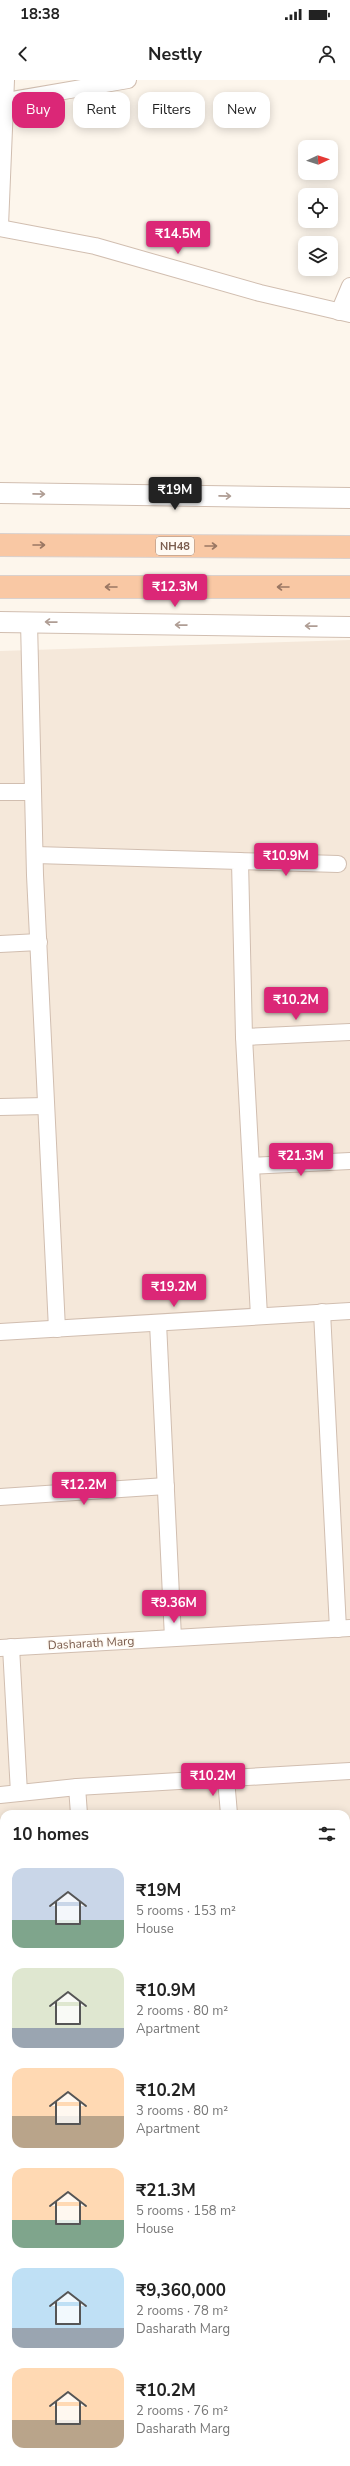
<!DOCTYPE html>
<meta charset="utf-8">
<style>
:root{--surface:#fff;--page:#f2f2f2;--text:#222;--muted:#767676;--accent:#db2777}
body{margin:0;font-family:"Nunito Sans",sans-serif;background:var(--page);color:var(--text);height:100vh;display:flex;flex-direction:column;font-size:15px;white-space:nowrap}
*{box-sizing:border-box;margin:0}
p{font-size:13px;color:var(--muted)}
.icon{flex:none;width:22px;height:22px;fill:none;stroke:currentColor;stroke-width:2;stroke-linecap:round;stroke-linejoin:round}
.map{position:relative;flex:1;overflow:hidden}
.drawer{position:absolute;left:0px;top:1730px;width:350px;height:656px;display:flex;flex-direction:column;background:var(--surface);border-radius:12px 12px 0 0;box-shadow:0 2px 10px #0003}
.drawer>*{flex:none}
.banner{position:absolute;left:12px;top:12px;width:326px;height:36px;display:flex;gap:8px}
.needle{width:26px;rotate:86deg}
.fabs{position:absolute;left:298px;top:60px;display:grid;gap:8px}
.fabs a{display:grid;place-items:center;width:40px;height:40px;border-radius:8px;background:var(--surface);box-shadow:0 2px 10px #0003;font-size:20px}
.price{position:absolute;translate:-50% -34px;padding:0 9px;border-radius:4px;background:var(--accent);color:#fff;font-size:13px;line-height:26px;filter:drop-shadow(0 1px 2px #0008)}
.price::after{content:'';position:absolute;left:50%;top:24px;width:12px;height:9px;margin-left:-6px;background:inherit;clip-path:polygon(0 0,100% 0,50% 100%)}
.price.on{background:#222;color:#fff}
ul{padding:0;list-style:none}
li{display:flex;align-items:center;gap:12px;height:100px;padding:0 12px}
li span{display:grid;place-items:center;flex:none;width:112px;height:80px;border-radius:12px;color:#555}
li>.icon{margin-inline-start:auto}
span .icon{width:48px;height:48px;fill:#fffc;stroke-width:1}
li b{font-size:17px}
h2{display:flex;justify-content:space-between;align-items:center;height:48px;padding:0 12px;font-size:17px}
.pill{padding:0 14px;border-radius:12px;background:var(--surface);box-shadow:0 2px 10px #0003;font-size:14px;line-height:36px}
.pill.on{background:var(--accent);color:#fff}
.status{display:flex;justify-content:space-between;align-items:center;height:28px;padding:0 20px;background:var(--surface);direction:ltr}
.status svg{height:11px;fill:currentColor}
header{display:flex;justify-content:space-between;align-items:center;height:52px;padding:0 12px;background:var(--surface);font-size:18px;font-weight:700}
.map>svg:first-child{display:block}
.residential{fill:#f5e8da;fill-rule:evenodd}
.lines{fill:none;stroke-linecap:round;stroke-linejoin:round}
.minor-casing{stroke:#d1beb0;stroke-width:18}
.tertiary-casing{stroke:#d1beb0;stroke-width:22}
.trunk-casing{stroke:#dad1cd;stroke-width:24}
.minor{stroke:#fff;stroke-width:16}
.tertiary{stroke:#fff;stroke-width:20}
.trunk{stroke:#f9c8a4;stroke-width:22}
.oneway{stroke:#af9d94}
.oneway2{stroke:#9a7763}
.labels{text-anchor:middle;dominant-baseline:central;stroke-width:3;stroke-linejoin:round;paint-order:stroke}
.shield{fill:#fffaf3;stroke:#a28b7f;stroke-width:1}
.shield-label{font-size:11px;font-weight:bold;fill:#7a5c4d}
.street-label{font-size:12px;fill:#7a5c4d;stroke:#fffaf3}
</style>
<div class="status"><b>18:38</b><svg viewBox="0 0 49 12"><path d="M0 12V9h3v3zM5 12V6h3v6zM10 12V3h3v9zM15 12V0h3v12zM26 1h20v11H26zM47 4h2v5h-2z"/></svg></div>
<header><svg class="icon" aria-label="back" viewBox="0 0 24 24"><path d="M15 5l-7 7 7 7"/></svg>Nestly<svg class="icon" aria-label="person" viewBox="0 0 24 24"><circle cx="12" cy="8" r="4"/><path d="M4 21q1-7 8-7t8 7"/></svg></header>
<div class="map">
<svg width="350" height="2386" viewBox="0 0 350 2386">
<rect width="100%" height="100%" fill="#fdf6ec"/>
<path class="residential" d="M 350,560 L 350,2386 L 0,2386 L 0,571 ZM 4,1734 L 346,1734 L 346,2382 L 4,2382 Z"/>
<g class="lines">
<defs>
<g id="minor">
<path d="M 0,22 L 128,0"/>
<path d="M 0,146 L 6,0"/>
<path d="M 0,148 L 95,166 L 260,213 L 350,234"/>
<path d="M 339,232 L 350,206"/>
<path d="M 29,542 L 35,795 L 57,1249"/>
<path d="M 0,712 L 33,712"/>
<path d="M 35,775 L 240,781 L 244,957 L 259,1236"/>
<path d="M 235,781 L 338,784"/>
<path d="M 0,864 L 39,862"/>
<path d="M 244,957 L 350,952"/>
<path d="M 0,1027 L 46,1026"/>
<path d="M 251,1086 L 350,1081"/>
<path d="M 322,1232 L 338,1549"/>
<path d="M 158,1243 L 173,1558"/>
<path d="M 0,1252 L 350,1231"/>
<path d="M 0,1417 L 166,1406"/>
<path d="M 11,1567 L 19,1713"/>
<path d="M 0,1568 L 350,1548"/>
<path d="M 226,1699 L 229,1734"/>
<path d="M 77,1707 L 79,1734"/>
<path d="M 0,1715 L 77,1707 L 350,1691"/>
<path d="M 346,1951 L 350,1951"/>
<path d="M 0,1989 L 4,1988"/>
<path d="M 346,2103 L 350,2103"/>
<path d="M 0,2137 L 4,2136"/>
<path d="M 346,2284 L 350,2284"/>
<path d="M 0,2307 L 4,2307"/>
<path d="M 79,2382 L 80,2386"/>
<path d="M 219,2386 L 219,2382"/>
</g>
<g id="tertiary">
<path d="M 0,413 L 350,418"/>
<path d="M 0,542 L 350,547"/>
</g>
<g id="trunk">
<path d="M 0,465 L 350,467"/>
<path d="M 0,507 L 350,507"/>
</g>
</defs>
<use href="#minor" class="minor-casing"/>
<use href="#tertiary" class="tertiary-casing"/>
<use href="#trunk" class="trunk-casing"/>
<use href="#minor" class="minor"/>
<use href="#tertiary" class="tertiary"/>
<use href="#trunk" class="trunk"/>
</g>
<defs><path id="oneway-shaft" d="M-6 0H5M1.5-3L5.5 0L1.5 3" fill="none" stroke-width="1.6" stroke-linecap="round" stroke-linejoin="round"/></defs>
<g class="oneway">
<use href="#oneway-shaft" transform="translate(39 414) rotate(1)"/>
<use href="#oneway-shaft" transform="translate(225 416) rotate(1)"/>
<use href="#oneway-shaft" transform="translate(51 542) rotate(-179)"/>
<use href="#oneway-shaft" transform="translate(181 545) rotate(-179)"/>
<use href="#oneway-shaft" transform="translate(311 546) rotate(-179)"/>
</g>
<g class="oneway2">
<use href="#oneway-shaft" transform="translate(39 465)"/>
<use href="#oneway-shaft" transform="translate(211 466)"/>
<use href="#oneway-shaft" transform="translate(111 507) rotate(-180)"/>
<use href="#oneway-shaft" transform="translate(283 507) rotate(-180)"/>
</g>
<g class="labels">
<rect class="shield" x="156" y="457" width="38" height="18" rx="3"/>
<g class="shield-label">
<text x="175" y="466">NH48</text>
</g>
<g class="street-label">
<text transform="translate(91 1563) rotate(-3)">Dasharath Marg</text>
</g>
</g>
</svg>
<div class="fabs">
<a><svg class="needle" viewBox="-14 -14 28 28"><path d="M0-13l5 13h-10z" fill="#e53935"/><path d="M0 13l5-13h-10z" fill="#767676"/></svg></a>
<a><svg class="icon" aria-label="locate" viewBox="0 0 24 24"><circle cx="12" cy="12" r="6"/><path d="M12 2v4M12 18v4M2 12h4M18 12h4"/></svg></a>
<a><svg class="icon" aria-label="layers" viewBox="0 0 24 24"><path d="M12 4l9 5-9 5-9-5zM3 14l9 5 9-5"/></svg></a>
</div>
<b class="price" style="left:178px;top:175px">₹14.5M</b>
<b class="price on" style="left:175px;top:431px">₹19M</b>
<b class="price" style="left:175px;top:528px">₹12.3M</b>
<b class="price" style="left:286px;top:797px">₹10.9M</b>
<b class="price" style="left:296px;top:941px">₹10.2M</b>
<b class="price" style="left:301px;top:1097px">₹21.3M</b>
<b class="price" style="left:174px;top:1228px">₹19.2M</b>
<b class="price" style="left:84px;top:1426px">₹12.2M</b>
<b class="price" style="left:174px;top:1544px">₹9.36M</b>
<b class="price" style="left:213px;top:1717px">₹10.2M</b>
<div class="banner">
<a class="pill on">Buy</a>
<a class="pill">Rent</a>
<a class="pill">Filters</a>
<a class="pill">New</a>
</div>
<section class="drawer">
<h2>10 homes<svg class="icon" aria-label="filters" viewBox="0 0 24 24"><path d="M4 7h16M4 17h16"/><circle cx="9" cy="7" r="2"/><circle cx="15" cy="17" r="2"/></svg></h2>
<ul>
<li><span style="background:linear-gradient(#c9d6e8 65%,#7fa58c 0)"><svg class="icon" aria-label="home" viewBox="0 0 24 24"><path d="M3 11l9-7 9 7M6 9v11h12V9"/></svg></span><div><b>₹19M</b><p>5 rooms · 153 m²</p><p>House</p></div></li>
<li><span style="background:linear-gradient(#dfe7d0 75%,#9aa5b1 0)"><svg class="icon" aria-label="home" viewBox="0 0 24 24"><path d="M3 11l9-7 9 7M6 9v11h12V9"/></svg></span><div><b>₹10.9M</b><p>2 rooms · 80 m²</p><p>Apartment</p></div></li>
<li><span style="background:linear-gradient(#ffd9b3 60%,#b9a48a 0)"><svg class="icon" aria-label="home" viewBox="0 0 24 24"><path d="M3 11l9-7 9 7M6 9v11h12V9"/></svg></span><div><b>₹10.2M</b><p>3 rooms · 80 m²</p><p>Apartment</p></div></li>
<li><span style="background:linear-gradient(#ffd9b3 65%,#7fa58c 0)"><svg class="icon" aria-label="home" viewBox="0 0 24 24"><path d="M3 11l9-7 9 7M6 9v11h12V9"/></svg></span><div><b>₹21.3M</b><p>5 rooms · 158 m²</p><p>House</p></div></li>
<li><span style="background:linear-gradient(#bfe0f5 75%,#9aa5b1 0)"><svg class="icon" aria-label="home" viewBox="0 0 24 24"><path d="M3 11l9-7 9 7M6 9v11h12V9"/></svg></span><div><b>₹9,360,000</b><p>2 rooms · 78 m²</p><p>Dasharath Marg</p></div></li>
<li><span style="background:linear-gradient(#ffd9b3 65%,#b9a48a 0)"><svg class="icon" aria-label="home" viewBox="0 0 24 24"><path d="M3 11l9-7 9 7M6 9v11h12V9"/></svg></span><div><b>₹10.2M</b><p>2 rooms · 76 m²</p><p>Dasharath Marg</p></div></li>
</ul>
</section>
</div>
